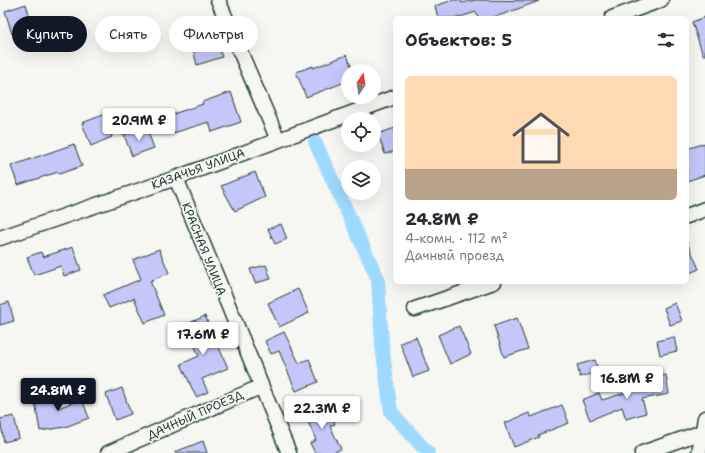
<!DOCTYPE html>
<html lang="ru">
<meta charset="utf-8">
<style>
:root{--surface:#fff;--page:#f7f7f7;--text:#2b2b33;--muted:#7c7c81;--accent:#111827}
body{margin:0;font-family:"Shantell Sans",sans-serif;background:var(--page);color:var(--text);height:100vh;display:flex;flex-direction:column;font-size:15px;white-space:nowrap}
*{box-sizing:border-box;margin:0}
p{font-size:13px;color:var(--muted)}
.icon{flex:none;width:22px;height:22px;fill:none;stroke:currentColor;stroke-width:2;stroke-linecap:round;stroke-linejoin:round}
.map{position:relative;flex:1;overflow:hidden}
.drawer{position:absolute;left:393px;top:16px;width:296px;height:268px;display:flex;flex-direction:column;background:var(--surface);border-radius:6px;box-shadow:0 4px 16px #0002}
.drawer>*{flex:none}
.guide{position:absolute;left:12px;top:16px;width:321px;height:36px;display:flex;gap:8px}
.needle{width:26px;rotate:12deg}
.controls{position:absolute;left:341px;top:64px;display:grid;gap:8px}
.controls a{display:grid;place-items:center;width:40px;height:40px;border-radius:50%;background:var(--surface);box-shadow:0 4px 16px #0002;font-size:20px}
.price{position:absolute;translate:-50% -34px;padding:0 9px;border-radius:4px;background:#fff;color:#222;font-size:13px;line-height:26px;filter:drop-shadow(0 1px 2px #0008)}
.price::after{content:'';position:absolute;left:50%;top:24px;width:12px;height:9px;margin-left:-6px;background:inherit;clip-path:polygon(0 0,100% 0,50% 100%)}
.price.on{background:var(--accent);color:#fff}
ul{padding:0;list-style:none}
li{display:grid;align-content:center;gap:8px;height:212px;padding:0 12px}
li span{display:grid;place-items:center;height:124px;border-radius:6px;color:#555}
li>.icon{margin-inline-start:auto}
span .icon{width:72px;height:72px;fill:#fffc;stroke-width:1}
li b{font-size:17px}
h2{display:flex;justify-content:space-between;align-items:center;height:48px;padding:0 12px;font-size:17px}
.tag{padding:0 14px;border-radius:18px;background:var(--surface);box-shadow:0 4px 16px #0002;font-size:14px;line-height:36px}
.tag.on{background:var(--accent);color:#fff}
.map>svg:first-child{display:block}
.lines{fill:none;stroke-linecap:round;stroke-linejoin:round}
.canal{stroke:#9edaff;stroke-width:14}
.building{fill:#c5c7f9;stroke:#1f3d34}
.minor-casing{stroke:#1f3d34;stroke-width:17}
.minor{stroke:#f6f6f2;stroke-width:14}
.labels{text-anchor:middle;dominant-baseline:central;stroke-width:3.5;stroke-linejoin:round;paint-order:stroke}
.street-label{font-size:12px;fill:#1f3d34;stroke:#f6f6f2}
</style>
<div class="map">
<svg width="705" height="453" viewBox="0 0 705 453">
<rect width="100%" height="100%" fill="#f6f6f2"/>
<filter id="ink" filterUnits="userSpaceOnUse"><feTurbulence type="fractalNoise" baseFrequency=".025" numOctaves="2"/><feDisplacementMap in="SourceGraphic" scale="8" xChannelSelector="R" yChannelSelector="G"/><feConvolveMatrix kernelMatrix="1 2 1 2 8 2 1 2 1" color-interpolation-filters="sRGB"/></filter>
<g filter="url(#ink)">
<g class="lines">
<path class="canal" d="M 315,142 L 378,279 L 382,345 L 391,412 L 428,453"/>
</g>
<g class="building">
<path d="M 453,0 L 461,0 L 462,3 L 475,0 L 539,1 L 504,14 L 490,18 L 478,18 L 476,12 L 457,18 L 438,18 L 435,6 Z"/>
<path d="M 26,4 L 33,27 L 12,34 L 5,11 Z"/>
<path d="M 705,17 L 705,55 L 703,55 L 692,22 Z"/>
<path d="M 215,34 L 222,57 L 197,65 L 191,41 Z"/>
<path d="M 347,55 L 353,71 L 348,71 L 348,81 L 306,97 L 296,72 L 313,66 L 313,68 Z"/>
<path d="M 231,92 L 241,122 L 212,132 L 209,122 L 170,134 L 164,117 L 203,104 L 202,102 Z"/>
<path d="M 103,115 L 112,137 L 91,146 L 82,123 Z"/>
<path d="M 146,127 L 154,148 L 132,156 L 124,135 Z"/>
<path d="M 395,128 L 395,151 L 385,154 L 378,134 Z"/>
<path d="M 705,143 L 705,175 L 687,181 L 687,149 Z"/>
<path d="M 74,144 L 82,166 L 59,174 L 58,172 L 18,185 L 11,166 Z"/>
<path d="M 255,172 L 265,197 L 235,211 L 221,186 Z"/>
<path d="M 281,224 L 287,239 L 275,244 L 268,229 Z"/>
<path d="M 687,242 L 699,269 L 687,274 Z"/>
<path d="M 73,247 L 81,270 L 64,276 L 61,266 L 34,275 L 27,257 L 41,252 L 43,257 Z"/>
<path d="M 159,249 L 169,273 L 150,281 L 164,315 L 145,323 L 134,298 L 109,308 L 103,295 L 141,279 L 133,260 Z"/>
<path d="M 266,265 L 271,279 L 255,283 L 250,269 Z"/>
<path d="M 298,289 L 309,313 L 279,327 L 268,303 Z"/>
<path d="M 9,302 L 14,321 L 0,325 L 0,305 Z"/>
<path d="M 675,303 L 682,321 L 670,325 L 664,308 Z"/>
<path d="M 205,316 L 228,368 L 202,379 L 208,392 L 196,397 L 181,364 L 199,356 L 185,325 Z"/>
<path d="M 517,318 L 528,349 L 504,357 L 494,326 Z"/>
<path d="M 459,326 L 471,354 L 450,364 L 438,335 Z"/>
<path d="M 284,332 L 299,363 L 309,359 L 318,382 L 296,391 L 279,351 L 271,354 L 265,341 Z"/>
<path d="M 416,337 L 429,371 L 413,377 L 400,343 Z"/>
<path d="M 674,337 L 677,351 L 660,355 L 657,341 Z"/>
<path d="M 595,360 L 598,372 L 580,377 L 577,365 Z"/>
<path d="M 666,375 L 669,394 L 642,399 L 646,413 L 626,419 L 622,407 L 590,420 L 582,400 L 599,393 L 602,400 L 651,385 L 650,378 Z"/>
<path d="M 122,388 L 131,414 L 115,420 L 106,394 Z"/>
<path d="M 55,392 L 58,408 L 82,399 L 89,418 L 65,427 L 40,431 L 34,396 Z"/>
<path d="M 326,402 L 335,424 L 330,426 L 341,449 L 332,453 L 315,453 L 310,443 L 316,440 L 304,412 Z"/>
<path d="M 562,405 L 569,423 L 538,435 L 539,437 L 514,447 L 505,423 L 529,413 L 531,417 Z"/>
<path d="M 14,416 L 19,438 L 4,442 L 0,419 Z"/>
<path d="M 203,441 L 207,453 L 175,453 L 175,452 Z"/>
</g>
<g class="lines">
<defs>
<g id="minor">
<path d="M 218,0 L 278,140"/>
<path d="M 612,18 L 661,0"/>
<path d="M 176,178 L 289,453"/>
<path d="M 687,216 L 705,209"/>
<path d="M 0,238 L 176,178 L 395,97"/>
<path d="M 415,309 L 494,282"/>
<path d="M 108,453 L 260,387"/>
<path d="M 642,453 L 705,431"/>
<path d="M 699,453 L 705,418"/>
</g>
</defs>
<use href="#minor" class="minor-casing"/>
<use href="#minor" class="minor"/>
</g>
</g>
<g class="labels">
<g class="street-label">
<text transform="translate(198 169) rotate(-20)">КАЗАЧЬЯ УЛИЦА</text>
<text transform="translate(204 249) rotate(68)">КРАСНАЯ УЛИЦА</text>
<text transform="translate(195 415) rotate(-24)">ДАЧНЫЙ ПРОЕЗД</text>
</g>
</g>
</svg>
<div class="controls">
<a><svg class="needle" viewBox="-14 -14 28 28"><path d="M0-13l5 13h-10z" fill="#e53935"/><path d="M0 13l5-13h-10z" fill="#7c7c81"/></svg></a>
<a><svg class="icon" aria-label="locate" viewBox="0 0 24 24"><circle cx="12" cy="12" r="6"/><path d="M12 2v4M12 18v4M2 12h4M18 12h4"/></svg></a>
<a><svg class="icon" aria-label="layers" viewBox="0 0 24 24"><path d="M12 4l9 5-9 5-9-5zM3 14l9 5 9-5"/></svg></a>
</div>
<b class="price" style="left:139px;top:142px">20.9M ₽</b>
<b class="price" style="left:203px;top:356px">17.6M ₽</b>
<b class="price" style="left:627px;top:400px">16.8M ₽</b>
<b class="price on" style="left:58px;top:412px">24.8M ₽</b>
<b class="price" style="left:322px;top:430px">22.3M ₽</b>
<div class="guide">
<a class="tag on">Купить</a>
<a class="tag">Снять</a>
<a class="tag">Фильтры</a>
</div>
<section class="drawer">
<h2>Объектов: 5<svg class="icon" aria-label="filters" viewBox="0 0 24 24"><path d="M4 7h16M4 17h16"/><circle cx="9" cy="7" r="2"/><circle cx="15" cy="17" r="2"/></svg></h2>
<ul>
<li><span style="background:linear-gradient(#ffd9b3 75%,#b9a48a 0)"><svg class="icon" aria-label="home" viewBox="0 0 24 24"><path d="M3 11l9-7 9 7M6 9v11h12V9"/></svg></span><div><b>24.8M ₽</b><p>4-комн. · 112 m²</p><p>Дачный проезд</p></div></li>
</ul>
</section>
</div>
